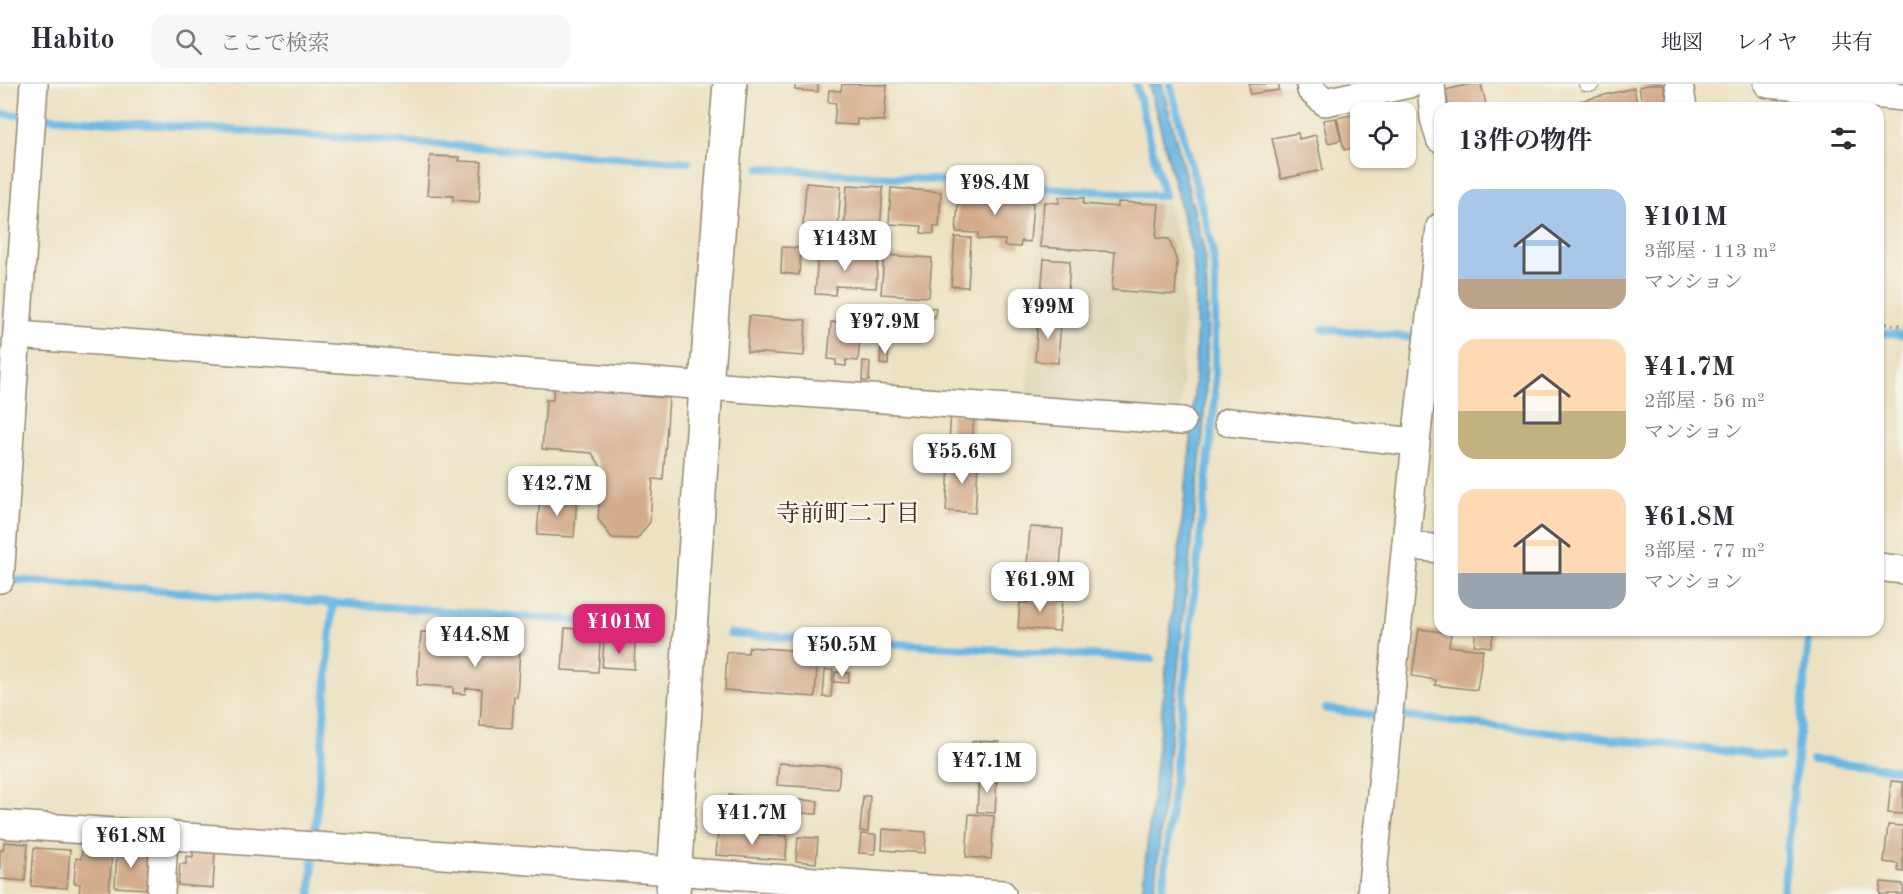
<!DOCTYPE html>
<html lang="ja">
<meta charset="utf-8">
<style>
:root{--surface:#fff;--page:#f7f7f7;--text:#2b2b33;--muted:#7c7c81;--line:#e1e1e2;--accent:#db2777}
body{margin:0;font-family:"Old Standard TT","Noto Serif JP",serif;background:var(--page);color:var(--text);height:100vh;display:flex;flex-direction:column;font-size:22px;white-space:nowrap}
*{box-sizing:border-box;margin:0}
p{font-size:20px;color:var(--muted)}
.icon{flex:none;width:33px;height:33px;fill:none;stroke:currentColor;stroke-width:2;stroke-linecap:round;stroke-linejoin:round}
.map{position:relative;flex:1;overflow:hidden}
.details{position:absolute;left:1434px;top:18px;width:450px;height:534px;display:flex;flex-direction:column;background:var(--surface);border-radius:18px;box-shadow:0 2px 4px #0004}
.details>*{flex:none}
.tools{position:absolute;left:1350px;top:18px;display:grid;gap:12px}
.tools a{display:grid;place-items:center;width:66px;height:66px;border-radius:12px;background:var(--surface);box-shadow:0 2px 4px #0004;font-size:30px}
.price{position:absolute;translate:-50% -51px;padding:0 14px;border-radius:12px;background:#fff;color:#222;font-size:20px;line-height:39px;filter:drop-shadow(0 2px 3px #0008)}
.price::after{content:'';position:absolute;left:50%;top:36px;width:18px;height:14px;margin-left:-9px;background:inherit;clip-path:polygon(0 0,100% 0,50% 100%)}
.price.on{background:var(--accent);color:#fff}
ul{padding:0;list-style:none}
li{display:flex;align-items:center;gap:18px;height:150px;padding:0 24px}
li span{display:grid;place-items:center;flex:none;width:168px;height:120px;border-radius:18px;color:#555}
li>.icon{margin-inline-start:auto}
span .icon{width:72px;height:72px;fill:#fffc;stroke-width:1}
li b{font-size:26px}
h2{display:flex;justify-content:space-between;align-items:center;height:72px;padding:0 24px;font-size:26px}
header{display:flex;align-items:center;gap:36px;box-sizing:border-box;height:84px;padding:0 30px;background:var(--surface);border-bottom:2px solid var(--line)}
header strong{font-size:28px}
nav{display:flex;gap:33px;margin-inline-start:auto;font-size:21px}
.search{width:420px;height:54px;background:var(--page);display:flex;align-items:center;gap:15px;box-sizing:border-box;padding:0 21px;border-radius:18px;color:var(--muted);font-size:22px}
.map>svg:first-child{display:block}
.built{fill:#dbd5b4}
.water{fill:#69b7e3;stroke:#527080;stroke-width:1.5}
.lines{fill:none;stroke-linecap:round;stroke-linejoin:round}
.stream{stroke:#69b7e3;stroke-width:8}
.building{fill:#d3ac8d}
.service-casing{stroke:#948670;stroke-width:16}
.minor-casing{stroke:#948670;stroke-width:30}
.tertiary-casing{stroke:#948670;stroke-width:36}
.path{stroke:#948670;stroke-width:4;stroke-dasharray:1.5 4.5;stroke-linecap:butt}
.service{stroke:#fff;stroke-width:14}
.minor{stroke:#fff;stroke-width:27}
.tertiary{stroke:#fff;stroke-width:33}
.labels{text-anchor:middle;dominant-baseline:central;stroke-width:5;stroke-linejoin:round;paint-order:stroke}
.neighbourhood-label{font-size:24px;fill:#3b2a1e;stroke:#f7f3e8}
</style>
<header>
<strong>Habito</strong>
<div class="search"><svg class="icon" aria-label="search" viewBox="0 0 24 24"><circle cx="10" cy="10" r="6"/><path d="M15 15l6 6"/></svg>ここで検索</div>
<nav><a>地図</a><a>レイヤ</a><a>共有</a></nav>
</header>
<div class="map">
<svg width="1903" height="810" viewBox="0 0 1903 810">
<rect width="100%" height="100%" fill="#f7f3e8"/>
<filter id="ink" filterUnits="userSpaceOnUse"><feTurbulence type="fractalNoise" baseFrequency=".0167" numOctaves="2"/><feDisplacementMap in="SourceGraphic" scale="12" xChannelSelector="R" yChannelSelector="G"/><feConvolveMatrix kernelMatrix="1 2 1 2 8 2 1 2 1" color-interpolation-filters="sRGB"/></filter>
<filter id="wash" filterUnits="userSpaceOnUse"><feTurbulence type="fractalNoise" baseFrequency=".008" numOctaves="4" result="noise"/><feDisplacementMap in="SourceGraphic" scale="24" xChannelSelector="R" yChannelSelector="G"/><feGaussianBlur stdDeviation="1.35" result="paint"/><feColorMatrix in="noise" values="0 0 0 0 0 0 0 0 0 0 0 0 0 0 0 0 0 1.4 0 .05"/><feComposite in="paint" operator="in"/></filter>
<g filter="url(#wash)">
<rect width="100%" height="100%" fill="#ece2c3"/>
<path class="built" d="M 1042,109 L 1168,119 L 1182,165 L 1185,187 L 1181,327 L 1026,316 Z"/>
<path class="water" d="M 1149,0 L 1162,0 L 1204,166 C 1210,227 1207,290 1203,350 L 1154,810 L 1142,810 L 1192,346 C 1195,290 1200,223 1192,168 Z"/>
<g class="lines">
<g class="stream">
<path d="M 1803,24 L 1803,16"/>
<path d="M 0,30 L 18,31"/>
<path d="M 43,33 L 688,78"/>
<path d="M 760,84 L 1164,112 L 1136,0"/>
<path d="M 1323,245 L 1416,254"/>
<path d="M 1878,249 L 1903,251"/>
<path d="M 16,496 L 650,542"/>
<path d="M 730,550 L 1152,575"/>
<path d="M 1326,625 L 1375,631"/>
<path d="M 1400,632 L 1780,673"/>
<path d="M 1812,676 L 1903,686"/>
<path d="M 315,751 L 333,519"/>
<path d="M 311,810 L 313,773"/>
<path d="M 1162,810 L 1215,314 L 1215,188 L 1212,162 L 1170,0"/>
<path d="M 1783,810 L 1810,546"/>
</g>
</g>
<g id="blocks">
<g class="building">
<path d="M 795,0 L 818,0 L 818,8 L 795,6 Z"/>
<path d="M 842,0 L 887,1 L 884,37 L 857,35 L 857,41 L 834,40 L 836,19 L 828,18 L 829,6 L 841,7 Z"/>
<path d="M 1249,0 L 1279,0 L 1279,6 L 1250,10 Z"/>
<path d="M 1471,0 L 1481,0 L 1487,24 L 1449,24 L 1445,6 Z"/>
<path d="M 1653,0 L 1663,0 L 1669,24 L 1643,24 L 1639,3 Z"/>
<path d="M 1634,4 L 1638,24 L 1582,24 L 1580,17 Z"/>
<path d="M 1576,18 L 1576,24 L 1537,24 L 1537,21 Z"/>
<path d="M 1401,20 L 1403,28 L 1366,28 L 1366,27 Z"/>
<path d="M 1360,29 L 1360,66 L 1353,68 L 1352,64 L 1344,66 L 1337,34 Z"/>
<path d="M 1336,34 L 1341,56 L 1328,59 L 1323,36 Z"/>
<path d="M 1298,49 L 1299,55 L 1316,51 L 1323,86 L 1281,95 L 1272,54 Z"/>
<path d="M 430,72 L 460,73 L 459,77 L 482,78 L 479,118 L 453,116 L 453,112 L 427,111 Z"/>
<path d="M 806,99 L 841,102 L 838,144 L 803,142 Z"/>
<path d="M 847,101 L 883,103 L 880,149 L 844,146 Z"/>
<path d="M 891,104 L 941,108 L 939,143 L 934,142 L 934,150 L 921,149 L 922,142 L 889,140 Z"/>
<path d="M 959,106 L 1026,111 L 1025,118 L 1033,119 L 1030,158 L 1021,157 L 1020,163 L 1004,162 L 1005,156 L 978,155 L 978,149 L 956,148 Z"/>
<path d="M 1059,113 L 1084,114 L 1083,120 L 1118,123 L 1118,118 L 1159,120 L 1156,154 L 1169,155 L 1177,178 L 1175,211 L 1112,206 L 1115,168 L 1040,163 L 1044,118 L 1059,119 Z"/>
<path d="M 955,153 L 971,154 L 968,203 L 951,202 Z"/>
<path d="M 782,163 L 801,164 L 799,191 L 781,189 Z"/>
<path d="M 818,167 L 878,172 L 876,204 L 836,202 L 835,211 L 815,210 Z"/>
<path d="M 884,171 L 932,174 L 929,213 L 881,210 Z"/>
<path d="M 1044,175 L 1070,177 L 1067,224 L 1040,222 Z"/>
<path d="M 917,223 L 936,224 L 935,233 L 917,232 Z"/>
<path d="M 749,232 L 806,236 L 804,272 L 747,268 Z"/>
<path d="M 1038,233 L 1061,235 L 1058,279 L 1035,277 Z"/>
<path d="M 831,238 L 861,240 L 858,277 L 846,276 L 846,282 L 836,281 L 836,276 L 828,275 Z"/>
<path d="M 881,261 L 889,261 L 888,281 L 880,280 Z"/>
<path d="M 863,277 L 870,278 L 869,297 L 862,297 Z"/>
<path d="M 554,302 L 641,308 L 641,312 L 669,314 L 663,396 L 653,395 L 650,438 L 637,455 L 612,454 L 598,435 L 601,392 L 599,391 L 600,381 L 592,369 L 542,365 L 546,316 L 553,316 Z"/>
<path d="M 951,329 L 974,331 L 972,359 L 949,358 Z"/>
<path d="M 950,370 L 966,371 L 965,381 L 978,382 L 975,429 L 946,427 Z"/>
<path d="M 540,412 L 577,414 L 574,453 L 537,451 Z"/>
<path d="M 1030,443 L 1063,445 L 1059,497 L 1026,494 Z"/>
<path d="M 1028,498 L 1039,499 L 1039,507 L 1028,507 Z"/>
<path d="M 1027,508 L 1052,510 L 1052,516 L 1062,517 L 1059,547 L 1018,544 L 1020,519 L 1027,519 Z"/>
<path d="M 452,542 L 474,544 L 474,552 L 486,552 L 486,545 L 521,548 L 517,613 L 514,612 L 512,644 L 480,642 L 482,605 L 466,604 L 465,610 L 453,609 L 453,603 L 417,601 L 421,548 L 452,550 Z"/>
<path d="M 565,544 L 601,547 L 598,588 L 562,586 Z"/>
<path d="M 1419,545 L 1451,549 L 1449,562 L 1483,566 L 1477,606 L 1435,601 L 1436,596 L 1412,592 Z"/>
<path d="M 1476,546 L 1494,546 L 1491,563 L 1474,561 Z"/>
<path d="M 604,557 L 635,559 L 634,585 L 602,583 Z"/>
<path d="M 749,563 L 818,568 L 815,613 L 725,606 L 727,568 L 748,569 Z"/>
<path d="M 826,566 L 850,568 L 849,582 L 825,580 Z"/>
<path d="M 825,586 L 833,586 L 831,613 L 823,613 Z"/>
<path d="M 835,588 L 849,589 L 848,599 L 834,598 Z"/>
<path d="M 972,657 L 999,658 L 996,690 L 970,688 Z"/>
<path d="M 779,679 L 840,683 L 838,705 L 777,701 Z"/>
<path d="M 979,691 L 997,692 L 995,729 L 977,728 Z"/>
<path d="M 1891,697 L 1903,698 L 1903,730 L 1888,729 Z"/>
<path d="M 729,711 L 779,714 L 777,745 L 727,741 Z"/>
<path d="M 863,712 L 870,712 L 868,748 L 860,747 Z"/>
<path d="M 781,715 L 818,717 L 817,730 L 780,728 Z"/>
<path d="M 969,730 L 994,732 L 991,775 L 966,773 Z"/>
<path d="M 1888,741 L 1903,742 L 1903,788 L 1898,787 L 1898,780 L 1884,778 Z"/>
<path d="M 883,745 L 926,748 L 925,769 L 882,766 Z"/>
<path d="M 718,747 L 787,752 L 786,776 L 716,771 Z"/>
<path d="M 861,750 L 876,751 L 875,770 L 859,769 Z"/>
<path d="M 798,753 L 818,754 L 816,779 L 796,777 Z"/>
<path d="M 4,758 L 28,760 L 25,797 L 0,795 L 0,766 L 3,766 Z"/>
<path d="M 117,762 L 135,763 L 134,769 L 149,771 L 147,805 L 115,803 Z"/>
<path d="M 34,764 L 70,766 L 67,804 L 31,802 Z"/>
<path d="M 82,766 L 112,768 L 109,810 L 79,810 L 80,800 L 74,799 L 76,774 L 81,775 Z"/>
<path d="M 193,767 L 215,768 L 213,804 L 178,801 L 180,780 L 186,780 L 186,772 L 193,773 Z"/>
<path d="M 1881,798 L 1903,800 L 1903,810 L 1880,810 Z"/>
</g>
</g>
</g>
<g filter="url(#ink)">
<use href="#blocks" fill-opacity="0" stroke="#948670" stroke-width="1.5"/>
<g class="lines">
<defs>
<path id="service" d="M 1586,0 L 1592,0"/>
<g id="minor">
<path d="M 1310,0 L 1311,6 L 1325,18 L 1409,0"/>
<path d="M 1431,0 L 1434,34 L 1440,55"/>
<path d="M 1679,0 L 1683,24"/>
<path d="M 1768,0 L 1903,13"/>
<path d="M 17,251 L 1182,337"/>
<path d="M 1228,338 L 1416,358"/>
<path d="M 1406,461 L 1440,465"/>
<path d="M 1878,483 L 1903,486"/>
<path d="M 0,495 L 34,0"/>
<path d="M 0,740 L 1002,810"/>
<path d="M 161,810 L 164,752"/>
<path d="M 1371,810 L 1416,358 L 1440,143"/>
</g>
<path id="tertiary" d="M 673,810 L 706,301 L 730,0"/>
</defs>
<use href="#service" class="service-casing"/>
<use href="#minor" class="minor-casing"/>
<use href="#tertiary" class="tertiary-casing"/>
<path class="path" d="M 1886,240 L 1903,242"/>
<use href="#service" class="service"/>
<use href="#minor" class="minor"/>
<use href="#tertiary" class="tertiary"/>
</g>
</g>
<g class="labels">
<g class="neighbourhood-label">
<text x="848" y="431">寺前町二丁目</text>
</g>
</g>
</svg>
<div class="tools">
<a><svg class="icon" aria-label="locate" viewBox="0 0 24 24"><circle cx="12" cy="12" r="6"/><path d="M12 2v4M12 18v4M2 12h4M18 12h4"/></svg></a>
</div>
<b class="price" style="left:995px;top:132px">¥98.4M</b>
<b class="price" style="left:845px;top:188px">¥143M</b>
<b class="price" style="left:1048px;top:256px">¥99M</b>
<b class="price" style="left:885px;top:271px">¥97.9M</b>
<b class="price" style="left:962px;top:401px">¥55.6M</b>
<b class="price" style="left:557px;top:433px">¥42.7M</b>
<b class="price" style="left:1040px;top:529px">¥61.9M</b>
<b class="price on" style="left:619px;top:571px">¥101M</b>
<b class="price" style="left:475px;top:584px">¥44.8M</b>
<b class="price" style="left:842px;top:594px">¥50.5M</b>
<b class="price" style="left:987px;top:710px">¥47.1M</b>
<b class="price" style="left:752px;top:762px">¥41.7M</b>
<b class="price" style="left:131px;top:785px">¥61.8M</b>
<section class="details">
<h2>13件の物件<svg class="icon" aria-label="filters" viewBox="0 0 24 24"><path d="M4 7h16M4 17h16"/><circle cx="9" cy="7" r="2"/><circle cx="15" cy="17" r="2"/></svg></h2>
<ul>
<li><span style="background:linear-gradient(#a9c7e8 75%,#b9a48a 0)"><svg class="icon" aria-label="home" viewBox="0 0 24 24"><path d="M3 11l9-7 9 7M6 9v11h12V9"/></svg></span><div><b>¥101M</b><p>3部屋 · 113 m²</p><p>マンション</p></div></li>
<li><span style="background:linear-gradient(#ffd9b3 60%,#c2b280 0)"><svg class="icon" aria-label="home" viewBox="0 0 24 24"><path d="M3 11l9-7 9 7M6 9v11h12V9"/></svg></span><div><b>¥41.7M</b><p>2部屋 · 56 m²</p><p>マンション</p></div></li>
<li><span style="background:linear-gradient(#ffd9b3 70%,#9aa5b1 0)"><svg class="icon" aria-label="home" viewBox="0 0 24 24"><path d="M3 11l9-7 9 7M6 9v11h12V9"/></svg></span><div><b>¥61.8M</b><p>3部屋 · 77 m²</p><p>マンション</p></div></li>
</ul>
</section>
</div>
